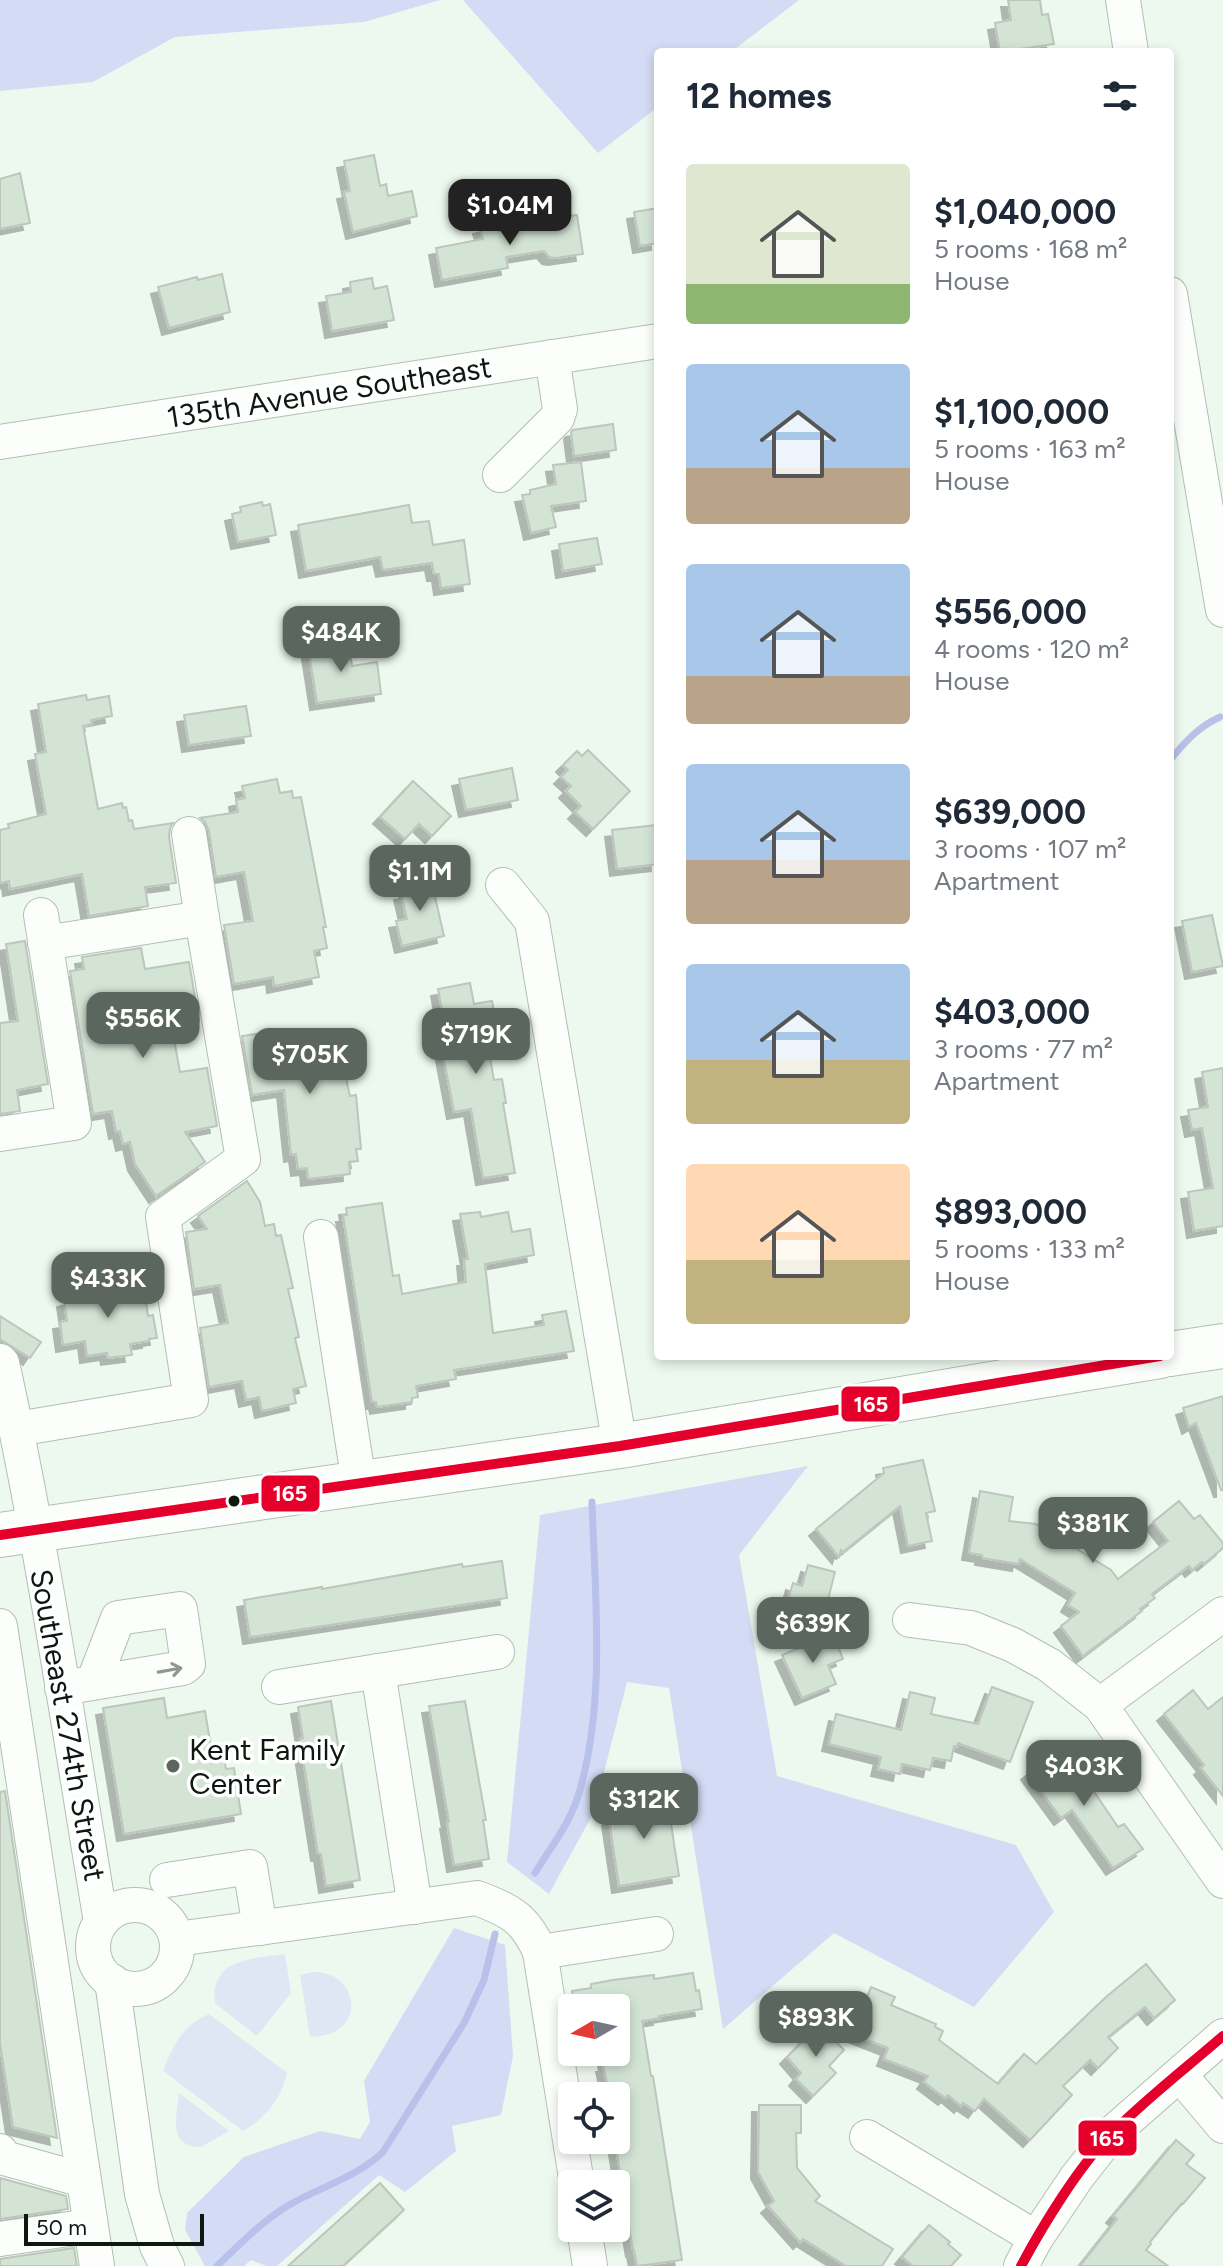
<!DOCTYPE html>
<meta charset="utf-8">
<style>
:root{--surface:#fff;--page:#f2f2f3;--text:#1f2937;--muted:#747a83;--accent:#5b675e}
body{margin:0;font-family:Figtree,sans-serif;background:var(--page);color:var(--text);height:100vh;display:flex;flex-direction:column;font-size:30px;white-space:nowrap}
*{box-sizing:border-box;margin:0}
p{font-size:26px;color:var(--muted)}
.icon{flex:none;width:44px;height:44px;fill:none;stroke:currentColor;stroke-width:2;stroke-linecap:round;stroke-linejoin:round}
.map{position:relative;flex:1;overflow:hidden}
.panel{position:absolute;left:654px;top:48px;width:520px;height:1312px;display:flex;flex-direction:column;background:var(--surface);border-radius:8px;box-shadow:0 4px 12px #0003}
.panel>*{flex:none}
.needle{width:52px;rotate:261deg}
.controls{position:absolute;left:558px;top:1994px;display:grid;gap:16px}
.controls a{display:grid;place-items:center;width:72px;height:72px;border-radius:8px;background:var(--surface);box-shadow:0 4px 12px #0003;font-size:40px}
.scale{position:absolute;left:24px;bottom:20px;width:180px;box-sizing:border-box;padding-left:8px;border:4px solid #0d1810;border-top:0;font-size:22px;line-height:28px;white-space:nowrap;color:#0d1810;-webkit-text-stroke:6px #fff;paint-order:stroke}
.price{position:absolute;translate:-50% -68px;padding:0 18px;border-radius:16px;background:var(--accent);color:#fff;font-size:26px;line-height:52px;filter:drop-shadow(0 2px 4px #0008)}
.price::after{content:'';position:absolute;left:50%;top:48px;width:24px;height:18px;margin-left:-12px;background:inherit;clip-path:polygon(0 0,100% 0,50% 100%)}
.price.selected{background:#222;color:#fff}
ul{padding:0;list-style:none}
li{display:flex;align-items:center;gap:24px;height:200px;padding:0 32px}
li span{display:grid;place-items:center;flex:none;width:224px;height:160px;border-radius:8px;color:#555}
li>.icon{margin-inline-start:auto}
span .icon{width:96px;height:96px;fill:#fffc;stroke-width:1}
li b{font-size:34px}
h2{display:flex;justify-content:space-between;align-items:center;height:96px;padding:0 32px;font-size:34px}
.map>svg:first-child{display:block}
.green{fill:#dfe7f5}
.forest{fill:#d3dcf4}
.lines{fill:none;stroke-linecap:round;stroke-linejoin:round}
.stream{stroke:#b7c1ea;stroke-width:7}
.building{fill:#d3e4d5;stroke:#bcc6bd;stroke-width:2;filter:url(#shadow)}
.minor-casing{stroke:#b3beb4;stroke-width:36}
.major-casing{stroke:#b3beb4;stroke-width:46}
.minor{stroke:#fcfefc;stroke-width:34}
.major{stroke:#fcfefc;stroke-width:44}
.bus-1-casing{stroke:#fff;stroke-width:16}
.bus-1{stroke:#e4002b;stroke-width:10}
.oneway{stroke:#909692}
.bus-dot{fill:#0d1810;stroke:#fff;stroke-width:3}
.poi-dot{fill:#5b675e;stroke:#fff;stroke-width:3}
.labels{text-anchor:middle;dominant-baseline:central;stroke-width:7;stroke-linejoin:round;paint-order:stroke}
.street-label{font-size:30px;fill:#0d1810;stroke:#fff}
.poi-label{font-size:30px;fill:#0d1810;stroke:#fff;text-anchor:start}
.line-badge{stroke:#fff;stroke-width:3}
.badge-label{font-size:22px;text-anchor:middle;font-weight:bold;fill:#fff}
</style>
<div class="map">
<svg width="1223" height="2266" viewBox="0 0 1223 2266">
<defs>
<filter id="shadow"><feDropShadow dx="-7" dy="7" stdDeviation="0" flood-color="#0004"/></filter>
</defs>
<rect width="100%" height="100%" fill="#edf9ee"/>
<g class="green">
<path d="M 285,1954 L 291,1993 L 257,2036 L 215,2003 C 210,1958 252,1959 285,1954 Z"/>
<path d="M 313,1972 C 352,1970 368,2020 329,2034 C 323,2036 316,2036 310,2037 L 300,1975 Z"/>
<path d="M 209,2014 L 287,2073 C 281,2099 266,2118 243,2131 L 163,2071 C 173,2045 183,2025 209,2014 Z"/>
<path d="M 179,2093 L 229,2131 L 201,2147 C 167,2146 177,2117 179,2093 Z"/>
</g>
<g class="forest">
<path d="M 0,0 L 440,0 L 364,22 L 175,37 L 93,82 L 0,91 Z"/>
<path d="M 463,0 L 799,0 L 731,52 L 658,52 L 658,107 L 598,153 Z"/>
<path d="M 808,1466 L 739,1555 L 777,1776 L 1016,1845 L 1054,1912 L 974,2007 L 834,1933 L 723,2029 L 669,1688 L 627,1682 L 594,1812 L 549,1894 L 507,1862 L 540,1515 Z"/>
<path d="M 454,1928 L 505,1945 L 513,2056 L 501,2115 L 452,2126 L 456,2151 L 405,2192 L 379,2175 L 277,2266 L 267,2266 L 251,2260 L 244,2266 L 205,2266 L 185,2230 L 187,2213 L 244,2157 L 320,2131 L 360,2139 L 370,2122 L 364,2081 Z"/>
</g>
<g class="lines">
<g class="stream">
<path d="M 1170,760 C 1185,742 1198,727 1220,717"/>
<path d="M 535,1873 C 550,1848 571,1822 579,1793 C 606,1703 595,1595 592,1502"/>
<path d="M 217,2266 C 240,2244 262,2221 289,2205 C 320,2187 357,2177 383,2152 L 464,2023 L 484,1980 L 495,1934"/>
</g>
</g>
<g class="building">
<path d="M 1008,0 L 1040,0 L 1042,15 L 1048,14 L 1054,44 L 1000,52 L 995,23 L 1011,20 Z"/>
<path d="M 374,155 L 380,186 L 386,184 L 388,196 L 412,191 L 417,216 L 353,232 L 344,192 L 350,191 L 344,161 Z"/>
<path d="M 20,173 L 30,223 L 0,229 L 0,179 Z"/>
<path d="M 658,208 L 658,243 L 640,246 L 634,212 Z"/>
<path d="M 577,215 L 583,254 L 555,258 L 549,257 L 544,251 L 506,257 L 508,268 L 442,280 L 436,248 L 483,239 L 480,227 L 498,223 L 499,231 L 557,221 L 557,218 Z"/>
<path d="M 222,274 L 230,312 L 169,328 L 158,287 L 197,277 L 198,280 Z"/>
<path d="M 372,278 L 374,289 L 387,286 L 394,320 L 332,331 L 326,296 L 351,292 L 350,282 Z"/>
<path d="M 613,424 L 616,450 L 574,456 L 571,432 L 573,430 Z"/>
<path d="M 581,462 L 586,501 L 551,506 L 556,527 L 531,533 L 522,495 L 530,494 L 530,490 L 556,484 L 553,465 Z"/>
<path d="M 262,502 L 263,506 L 270,504 L 276,535 L 238,542 L 232,514 L 241,512 L 240,507 Z"/>
<path d="M 409,505 L 412,523 L 429,521 L 433,545 L 464,540 L 470,584 L 441,588 L 439,574 L 434,574 L 432,563 L 383,570 L 380,557 L 306,571 L 298,525 Z"/>
<path d="M 597,538 L 602,564 L 563,571 L 559,544 Z"/>
<path d="M 348,640 L 352,666 L 377,662 L 381,694 L 317,703 L 308,646 Z"/>
<path d="M 86,695 L 87,700 L 109,696 L 112,716 L 91,720 L 92,724 L 83,726 L 98,809 L 122,803 L 123,808 L 126,807 L 129,821 L 132,820 L 134,829 L 173,823 L 170,828 L 169,837 L 176,883 L 145,887 L 148,906 L 89,916 L 82,874 L 10,889 L 9,881 L 0,883 L 0,830 L 9,828 L 8,824 L 46,814 L 35,754 L 46,752 L 38,704 Z"/>
<path d="M 246,706 L 251,736 L 189,745 L 184,715 Z"/>
<path d="M 588,750 L 630,791 L 593,829 L 575,812 L 581,806 L 566,791 L 571,786 L 561,777 L 568,770 L 563,765 L 577,751 L 582,756 Z"/>
<path d="M 512,768 L 518,800 L 466,810 L 459,779 Z"/>
<path d="M 277,779 L 280,793 L 292,791 L 293,798 L 301,797 L 326,927 L 323,927 L 327,948 L 314,951 L 319,977 L 274,986 L 273,977 L 234,984 L 224,925 L 253,921 L 244,872 L 216,877 L 209,831 L 205,822 L 200,818 L 238,812 L 236,800 L 245,798 L 242,786 Z"/>
<path d="M 413,781 L 451,816 L 432,836 L 419,824 L 405,839 L 380,817 Z"/>
<path d="M 656,825 L 658,864 L 617,869 L 612,830 Z"/>
<path d="M 430,875 L 444,936 L 402,946 L 396,921 L 407,919 L 401,893 L 407,892 L 404,881 Z"/>
<path d="M 1212,915 L 1223,966 L 1192,972 L 1182,921 Z"/>
<path d="M 25,941 L 48,1084 L 17,1090 L 20,1111 L 0,1114 L 0,1023 L 18,1021 L 6,944 Z"/>
<path d="M 141,948 L 145,969 L 189,962 L 199,1021 L 175,1026 L 176,1033 L 173,1034 L 180,1072 L 207,1068 L 217,1126 L 185,1132 L 205,1162 L 156,1196 L 135,1164 L 130,1142 L 123,1144 L 120,1131 L 116,1132 L 112,1111 L 93,1114 L 70,971 L 84,969 L 82,957 Z"/>
<path d="M 470,983 L 474,1004 L 492,1001 L 497,1028 L 485,1030 L 494,1080 L 502,1079 L 506,1103 L 503,1103 L 515,1173 L 483,1178 L 471,1109 L 454,1112 L 443,1054 L 447,1053 L 446,1044 L 448,1044 L 438,989 Z"/>
<path d="M 324,1029 L 324,1033 L 338,1032 L 339,1036 L 343,1036 L 347,1083 L 350,1096 L 356,1095 L 361,1149 L 356,1149 L 358,1161 L 349,1162 L 350,1174 L 308,1179 L 307,1168 L 298,1169 L 296,1154 L 291,1155 L 284,1090 L 252,1095 L 242,1036 L 256,1034 L 256,1037 Z"/>
<path d="M 1223,1068 L 1223,1226 L 1194,1231 L 1188,1192 L 1213,1188 L 1202,1128 L 1192,1130 L 1188,1110 L 1208,1107 L 1202,1072 Z"/>
<path d="M 247,1181 L 260,1202 L 265,1226 L 274,1224 L 276,1236 L 281,1235 L 293,1288 L 288,1289 L 299,1337 L 295,1338 L 306,1386 L 293,1389 L 296,1403 L 262,1411 L 259,1397 L 246,1400 L 242,1381 L 209,1387 L 200,1328 L 228,1323 L 220,1285 L 194,1289 L 186,1232 L 207,1229 L 198,1216 Z"/>
<path d="M 382,1203 L 393,1276 L 399,1275 L 402,1294 L 466,1282 L 464,1259 L 468,1259 L 460,1214 L 480,1212 L 481,1217 L 508,1212 L 512,1232 L 530,1229 L 534,1255 L 485,1264 L 493,1333 L 544,1325 L 542,1315 L 566,1311 L 574,1351 L 454,1370 L 456,1379 L 416,1386 L 418,1397 L 412,1398 L 412,1402 L 377,1407 L 376,1402 L 372,1402 L 343,1215 L 347,1215 L 346,1208 Z"/>
<path d="M 106,1283 L 107,1284 L 119,1283 L 120,1291 L 144,1288 L 148,1316 L 153,1315 L 157,1338 L 149,1339 L 149,1341 L 130,1344 L 132,1355 L 108,1358 L 107,1353 L 87,1356 L 85,1341 L 63,1345 L 60,1322 L 67,1321 L 64,1300 L 74,1298 L 72,1290 Z"/>
<path d="M 0,1316 L 41,1342 L 30,1358 L 0,1339 Z"/>
<path d="M 1223,1396 L 1223,1490 L 1221,1490 L 1196,1423 L 1189,1427 L 1183,1408 Z"/>
<path d="M 923,1460 L 935,1511 L 926,1513 L 932,1541 L 908,1546 L 900,1506 L 843,1552 L 841,1550 L 839,1557 L 816,1529 L 884,1473 L 883,1468 Z"/>
<path d="M 980,1491 L 1013,1497 L 1009,1521 L 1036,1524 L 1111,1570 L 1118,1579 L 1168,1541 L 1153,1522 L 1179,1501 L 1194,1519 L 1200,1515 L 1223,1543 L 1223,1548 L 1204,1564 L 1202,1562 L 1192,1570 L 1189,1566 L 1152,1594 L 1155,1598 L 1140,1609 L 1142,1611 L 1083,1656 L 1061,1626 L 1079,1612 L 1068,1605 L 1075,1593 L 1020,1559 L 1019,1564 L 982,1558 L 982,1555 L 969,1553 Z"/>
<path d="M 502,1561 L 507,1598 L 250,1637 L 244,1600 L 322,1587 L 322,1589 L 462,1564 L 463,1567 Z"/>
<path d="M 808,1565 L 835,1572 L 822,1623 L 784,1613 L 793,1583 L 802,1586 Z"/>
<path d="M 833,1634 L 843,1659 L 828,1665 L 836,1684 L 802,1698 L 782,1655 Z"/>
<path d="M 992,1687 L 1033,1702 L 1010,1762 L 958,1743 L 957,1747 L 954,1746 L 951,1761 L 933,1758 L 930,1770 L 902,1764 L 900,1774 L 878,1769 L 881,1757 L 829,1744 L 836,1714 L 901,1730 L 910,1692 L 935,1698 L 931,1714 L 978,1724 Z"/>
<path d="M 1193,1690 L 1208,1709 L 1223,1697 L 1223,1796 L 1201,1768 L 1204,1765 L 1164,1714 Z"/>
<path d="M 164,1698 L 167,1718 L 205,1711 L 212,1753 L 223,1751 L 226,1769 L 234,1768 L 241,1814 L 124,1834 L 103,1708 Z"/>
<path d="M 331,1701 L 360,1880 L 326,1886 L 321,1854 L 318,1854 L 300,1739 L 303,1738 L 298,1707 Z"/>
<path d="M 465,1701 L 486,1820 L 483,1820 L 489,1859 L 454,1865 L 447,1822 L 449,1822 L 429,1706 Z"/>
<path d="M 1056,1750 L 1064,1762 L 1067,1760 L 1077,1774 L 1080,1771 L 1118,1827 L 1124,1824 L 1143,1849 L 1113,1868 L 1072,1810 L 1061,1818 L 1028,1773 Z"/>
<path d="M 5,1791 L 57,2138 L 13,2127 L 0,2044 L 0,1792 Z"/>
<path d="M 666,1791 L 679,1876 L 619,1886 L 609,1819 L 613,1818 L 613,1815 L 631,1812 L 629,1797 Z"/>
<path d="M 1146,1964 L 1175,2000 L 1154,2018 L 1145,2007 L 1108,2037 L 1118,2048 L 1098,2068 L 1090,2060 L 1063,2086 L 1072,2095 L 1030,2140 L 984,2099 L 975,2111 L 963,2103 L 961,2106 L 948,2095 L 945,2098 L 924,2082 L 928,2076 L 884,2059 L 888,2048 L 852,2034 L 871,1987 L 895,1997 L 891,2005 L 936,2024 L 935,2027 L 943,2031 L 939,2040 L 998,2084 L 1024,2054 L 1036,2064 L 1106,1997 Z"/>
<path d="M 693,1973 L 696,1991 L 699,1990 L 702,2009 L 659,2016 L 660,2018 L 642,2021 L 651,2076 L 653,2076 L 682,2260 L 637,2266 L 634,2250 L 633,2250 L 616,2148 L 616,2096 L 610,2096 L 603,2065 L 606,2065 L 604,2052 L 616,2052 L 616,2008 L 575,2008 L 572,1991 L 591,1988 L 591,1984 L 613,1980 L 654,1975 L 654,1979 Z"/>
<path d="M 819,2024 L 844,2050 L 829,2066 L 836,2073 L 813,2096 L 796,2079 L 801,2073 L 787,2057 Z"/>
<path d="M 759,2105 L 801,2105 L 801,2133 L 796,2133 L 797,2168 L 820,2196 L 815,2201 L 893,2249 L 882,2266 L 846,2266 L 803,2239 L 800,2242 L 768,2206 L 774,2201 L 758,2172 Z"/>
<path d="M 1176,2140 L 1194,2155 L 1186,2164 L 1205,2178 L 1183,2204 L 1182,2203 L 1150,2242 L 1151,2244 L 1146,2250 L 1168,2266 L 1080,2266 L 1117,2219 L 1113,2216 Z"/>
<path d="M 0,2178 L 66,2196 L 68,2209 L 0,2219 Z"/>
<path d="M 380,2183 L 404,2210 L 343,2266 L 288,2266 Z"/>
<path d="M 929,2225 L 950,2242 L 948,2244 L 961,2255 L 951,2266 L 913,2266 L 902,2257 Z"/>
<path d="M 74,2248 L 77,2266 L 0,2266 L 0,2259 Z"/>
</g>
<g class="lines">
<defs>
<g id="minor">
<path d="M 1123,0 L 1131,52"/>
<path d="M 1170,294 L 1223,610"/>
<path d="M 0,442 L 658,341"/>
<path d="M 500,475 L 557,418 L 560,409 L 552,357"/>
<path d="M 503,885 L 532,921 L 620,1446"/>
<path d="M 45,943 L 202,918"/>
<path d="M 0,1134 L 74,1123 L 41,915"/>
<path d="M 321,1237 L 359,1483"/>
<path d="M 0,1361 L 2,1363 C 43,1548 70,1736 101,1922"/>
<path d="M 17,1429 L 191,1400 L 163,1217 L 243,1159 L 202,918 L 189,834"/>
<path d="M 910,1620 L 971,1628 L 1013,1645 L 1049,1665 L 1100,1705 L 1223,1881"/>
<path d="M 0,1626 L 97,2266"/>
<path d="M 378,1671 L 415,1907"/>
<path d="M 279,1687 L 497,1652"/>
<path d="M 62,1688 L 183,1668 L 188,1664 L 180,1609 L 118,1618 L 93,1683"/>
<path d="M 1100,1705 L 1223,1614"/>
<path d="M 167,1880 L 250,1867 L 260,1928"/>
<circle cx="135" cy="1947" r="42"/>
<path d="M 177,1939 L 477,1898 C 511,1911 525,1918 540,1952 L 577,2184"/>
<path d="M 540,1952 L 656,1934"/>
<path d="M 112,1981 L 142,2194 L 157,2246 L 167,2266"/>
<path d="M 1180,2075 L 1223,2126"/>
<path d="M 867,2137 L 1036,2238"/>
<path d="M 0,2151 L 1,2157 L 83,2180"/>
<path d="M 584,2228 L 590,2266"/>
<path d="M 0,2239 L 90,2226"/>
<path d="M 1021,2266 L 1036,2238 L 1077,2177 L 1110,2135 L 1223,2036"/>
</g>
<g id="major">
<path d="M 1170,1354 L 1223,1346"/>
<path d="M 0,1535 L 620,1446 L 1160,1356"/>
</g>
</defs>
<use href="#minor" class="minor-casing"/>
<use href="#major" class="major-casing"/>
<use href="#minor" class="minor"/>
<use href="#major" class="major"/>
<defs>
<g id="bus-1">
<path d="M 0,1535 L 620,1446 L 1160,1356"/>
<path d="M 1021,2266 C 1043,2225 1079,2166 1111,2134 C 1146,2099 1186,2068 1223,2036"/>
</g>
</defs>
<use href="#bus-1" class="bus-1-casing"/>
<use href="#bus-1" class="bus-1"/>
</g>
<defs><path id="oneway-shaft" d="M-6 0H5M1.5-3L5.5 0L1.5 3" fill="none" stroke-width="1.6" stroke-linecap="round" stroke-linejoin="round" transform="scale(2)"/></defs>
<use class="oneway" href="#oneway-shaft" transform="translate(170 1670) rotate(-10)"/>
<circle class="bus-dot" cx="234" cy="1501" r="7"/>
<circle class="poi-dot" cx="173" cy="1766" r="8"/>
<g class="labels">
<g class="street-label">
<text transform="translate(329 392) rotate(-9)">135th Avenue Southeast</text>
<text transform="translate(68 1725) rotate(80)">Southeast 274th Street</text>
</g>
<g class="poi-label">
<text x="189" y="1749">Kent Family<tspan x="189" dy="34">Center</tspan></text>
</g>
</g>
<g class="line-badge">
<rect x="840" y="1385" width="61" height="38" rx="8" fill="#e4002b"/>
<rect x="260" y="1474" width="61" height="39" rx="8" fill="#e4002b"/>
<rect x="1077" y="2119" width="61" height="38" rx="8" fill="#e4002b"/>
</g>
<g class="badge-label">
<text x="871" y="1412">165</text>
<text x="290" y="1501">165</text>
<text x="1107" y="2146">165</text>
</g>
</svg>
<div class="controls">
<a><svg class="needle" viewBox="-14 -14 28 28"><path d="M0-13l5 13h-10z" fill="#e53935"/><path d="M0 13l5-13h-10z" fill="#747a83"/></svg></a>
<a><svg class="icon" aria-label="locate" viewBox="0 0 24 24"><circle cx="12" cy="12" r="6"/><path d="M12 2v4M12 18v4M2 12h4M18 12h4"/></svg></a>
<a><svg class="icon" aria-label="layers" viewBox="0 0 24 24"><path d="M12 4l9 5-9 5-9-5zM3 14l9 5 9-5"/></svg></a>
</div>
<div class="scale">50 m</div>
<b class="price selected" style="left:510px;top:247px">$1.04M</b>
<b class="price" style="left:341px;top:674px">$484K</b>
<b class="price" style="left:420px;top:913px">$1.1M</b>
<b class="price" style="left:143px;top:1060px">$556K</b>
<b class="price" style="left:476px;top:1076px">$719K</b>
<b class="price" style="left:310px;top:1096px">$705K</b>
<b class="price" style="left:108px;top:1320px">$433K</b>
<b class="price" style="left:1093px;top:1565px">$381K</b>
<b class="price" style="left:813px;top:1665px">$639K</b>
<b class="price" style="left:1084px;top:1808px">$403K</b>
<b class="price" style="left:644px;top:1841px">$312K</b>
<b class="price" style="left:816px;top:2059px">$893K</b>
<section class="panel">
<h2>12 homes<svg class="icon" aria-label="filters" viewBox="0 0 24 24"><path d="M4 7h16M4 17h16"/><circle cx="9" cy="7" r="2"/><circle cx="15" cy="17" r="2"/></svg></h2>
<ul>
<li><span style="background:linear-gradient(#dfe7d0 75%,#8fb573 0)"><svg class="icon" aria-label="home" viewBox="0 0 24 24"><path d="M3 11l9-7 9 7M6 9v11h12V9"/></svg></span><div><b>$1,040,000</b><p>5 rooms · 168 m²</p><p>House</p></div></li>
<li><span style="background:linear-gradient(#a9c7e8 65%,#b9a48a 0)"><svg class="icon" aria-label="home" viewBox="0 0 24 24"><path d="M3 11l9-7 9 7M6 9v11h12V9"/></svg></span><div><b>$1,100,000</b><p>5 rooms · 163 m²</p><p>House</p></div></li>
<li><span style="background:linear-gradient(#a9c7e8 70%,#b9a48a 0)"><svg class="icon" aria-label="home" viewBox="0 0 24 24"><path d="M3 11l9-7 9 7M6 9v11h12V9"/></svg></span><div><b>$556,000</b><p>4 rooms · 120 m²</p><p>House</p></div></li>
<li><span style="background:linear-gradient(#a9c7e8 60%,#b9a48a 0)"><svg class="icon" aria-label="home" viewBox="0 0 24 24"><path d="M3 11l9-7 9 7M6 9v11h12V9"/></svg></span><div><b>$639,000</b><p>3 rooms · 107 m²</p><p>Apartment</p></div></li>
<li><span style="background:linear-gradient(#a9c7e8 60%,#c2b280 0)"><svg class="icon" aria-label="home" viewBox="0 0 24 24"><path d="M3 11l9-7 9 7M6 9v11h12V9"/></svg></span><div><b>$403,000</b><p>3 rooms · 77 m²</p><p>Apartment</p></div></li>
<li><span style="background:linear-gradient(#ffd9b3 60%,#c2b280 0)"><svg class="icon" aria-label="home" viewBox="0 0 24 24"><path d="M3 11l9-7 9 7M6 9v11h12V9"/></svg></span><div><b>$893,000</b><p>5 rooms · 133 m²</p><p>House</p></div></li>
</ul>
</section>
</div>
